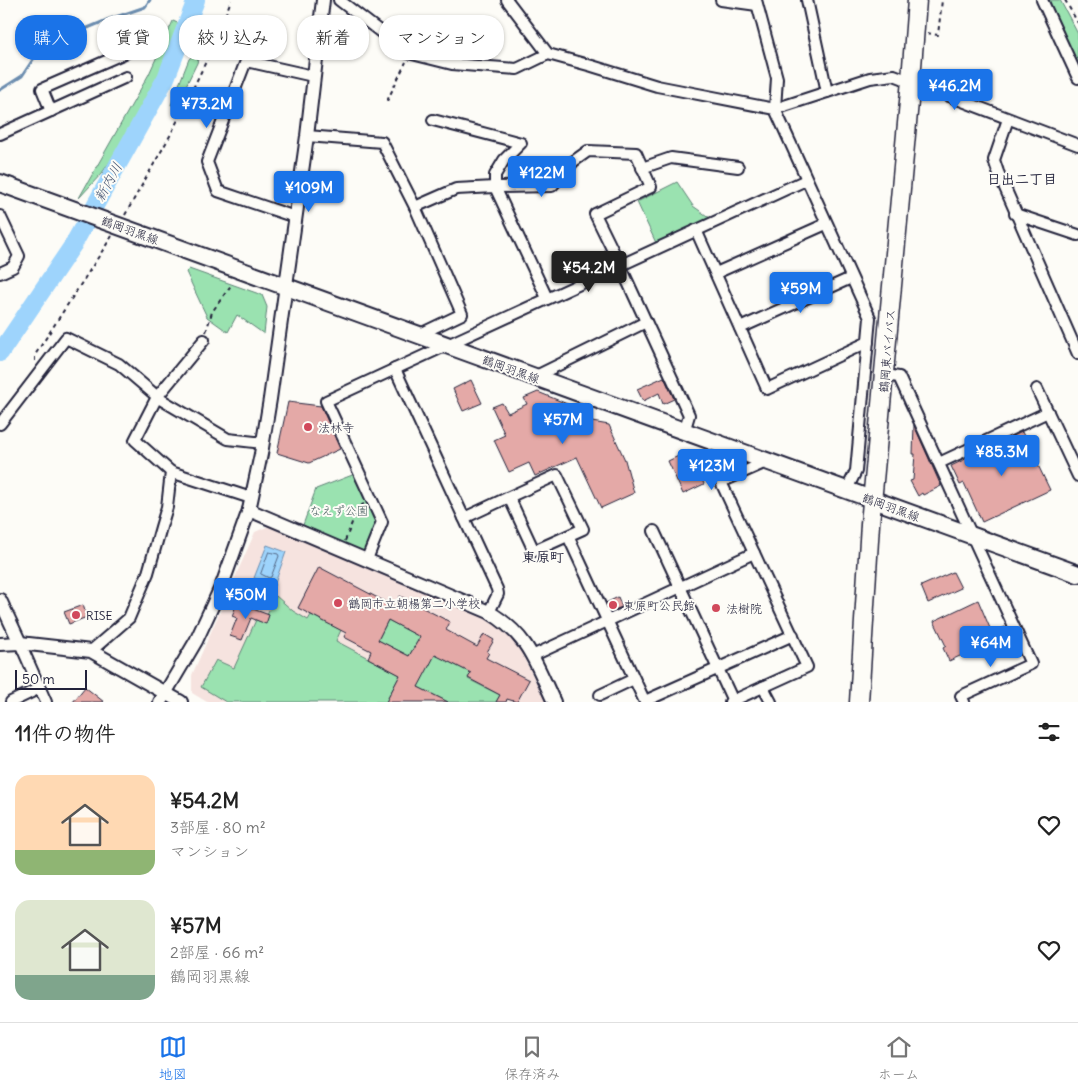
<!DOCTYPE html>
<html lang="ja">
<meta charset="utf-8">
<style>
:root{--surface:#fff;--page:#f2f2f2;--text:#222;--muted:#767676;--line:#e0e0e0;--accent:#1a73e8}
body{margin:0;font-family:Delius,"Klee One",sans-serif;background:var(--page);color:var(--text);height:100vh;display:flex;flex-direction:column;font-size:19px;white-space:nowrap}
*{box-sizing:border-box;margin:0}
p{font-size:16px;color:var(--muted)}
.icon{flex:none;width:28px;height:28px;fill:none;stroke:currentColor;stroke-width:2;stroke-linecap:round;stroke-linejoin:round}
.map{position:relative;height:702px;overflow:hidden}
.drawer{display:flex;flex-direction:column;background:var(--surface);flex:1}
.drawer>*{flex:none}
.guide{position:absolute;left:15px;top:15px;width:500px;height:45px;display:flex;gap:10px}
.scale{position:absolute;left:15px;bottom:12px;width:72px;box-sizing:border-box;padding-left:5px;border:2px solid #22223b;border-top:0;font-size:14px;line-height:18px;white-space:nowrap;color:#22223b;-webkit-text-stroke:4px #fdfcf7;paint-order:stroke}
.price{position:absolute;translate:-50% -42px;padding:0 11px;border-radius:5px;background:var(--accent);color:#fff;font-size:16px;line-height:32px;filter:drop-shadow(0 1px 2px #0008)}
.price::after{content:'';position:absolute;left:50%;top:30px;width:15px;height:11px;margin-left:-8px;background:inherit;clip-path:polygon(0 0,100% 0,50% 100%)}
.price.selected{background:#222;color:#fff}
ul{padding:0;list-style:none}
li{display:flex;align-items:center;gap:15px;height:125px;padding:0 15px}
li span{display:grid;place-items:center;flex:none;width:140px;height:100px;border-radius:15px;color:#555}
li>.icon{margin-inline-start:auto}
span .icon{width:60px;height:60px;fill:#fffc;stroke-width:1}
li b{font-size:21px}
h2{display:flex;justify-content:space-between;align-items:center;height:60px;padding:0 15px;font-size:21px}
.chip{padding:0 18px;border-radius:20px;background:var(--surface);box-shadow:0 1px 4px #0004;font-size:18px;line-height:45px}
.chip.selected{background:var(--accent);color:#fff}
.tabs{display:flex;justify-content:space-around;align-items:center;height:70px;border-top:1px solid var(--line);background:var(--surface);font-size:14px;color:var(--muted)}
.tabs a{display:grid;justify-items:center;gap:2px}
.tabs .selected{color:var(--accent)}
.map>svg:first-child{display:block}
.built{fill:#f6e3df}
.green{fill:#9ae2b0;stroke:#5e8276}
.water{fill:#9ed4fc;stroke:#6c8daf}
.lines{fill:none;stroke-linecap:round;stroke-linejoin:round}
.shore{stroke:#546988;stroke-width:1}
.stream{stroke:#6c8daf;stroke-width:3}
.river{stroke:#9ed4fc;stroke-width:18}
.building{fill:#e4a9a7;stroke:#22223b;fill-rule:evenodd}
.minor-casing{stroke:#22223b;stroke-width:14}
.tertiary-casing{stroke:#22223b;stroke-width:16}
.primary-casing{stroke:#22223b;stroke-width:20}
.trunk-casing{stroke:#22223b;stroke-width:21}
.path{stroke:#22223b;stroke-width:2;stroke-dasharray:4 4;stroke-linecap:butt}
.minor{stroke:#fdfcf7;stroke-width:10}
.tertiary{stroke:#fdfcf7;stroke-width:12}
.primary{stroke:#fdfcf7;stroke-width:16}
.trunk{stroke:#fdfcf7;stroke-width:18}
.poi-dot{fill:#d1495b;stroke:#fdfcf7;stroke-width:2}
.labels{text-anchor:middle;dominant-baseline:central;stroke-width:4;stroke-linejoin:round;paint-order:stroke}
.street-label{font-size:12px;fill:#22223b;stroke:#fdfcf7}
.poi-label{font-size:12px;fill:#22223b;stroke:#fdfcf7;text-anchor:start}
.park-label{font-size:12px;fill:#465c5e;stroke:#fdfcf7}
.neighbourhood-label{font-size:14px;font-weight:bold;fill:#22223b;stroke:#fdfcf7}
.water-label{font-size:14px;font-style:italic;fill:#475775;stroke:#fdfcf7}
</style>
<div class="map">
<svg width="1078" height="702" viewBox="0 0 1078 702">
<rect width="100%" height="100%" fill="#fdfcf7"/>
<filter id="ink" filterUnits="userSpaceOnUse"><feTurbulence type="fractalNoise" baseFrequency=".02" numOctaves="2"/><feDisplacementMap in="SourceGraphic" scale="10" xChannelSelector="R" yChannelSelector="G"/><feConvolveMatrix kernelMatrix="1 2 1 2 8 2 1 2 1" color-interpolation-filters="sRGB"/></filter>
<g filter="url(#ink)">
<path class="built" d="M 269,526 L 487,618 L 500,627 L 511,636 L 519,648 L 546,702 L 207,702 L 192,693 L 192,675 L 255,532 Z"/>
<g class="green">
<path d="M 1040,0 L 1060,0 L 1078,34 L 1078,74 Z"/>
<path d="M 173,21 L 182,25 L 161,81 L 138,121 L 102,173 L 79,198 L 149,74 Z"/>
<path d="M 201,48 L 197,63 L 178,102 L 171,105 L 189,59 Z"/>
<path d="M 677,182 L 693,206 L 710,218 L 656,243 L 637,202 Z"/>
<path d="M 189,269 L 262,295 L 267,307 L 264,334 L 237,315 L 228,332 L 207,317 L 186,272 Z"/>
<path d="M 355,474 L 377,523 L 365,554 L 303,525 L 316,489 Z"/>
<path d="M 276,596 L 293,611 L 308,620 L 311,615 L 341,630 L 336,641 L 400,675 L 387,700 L 390,702 L 226,702 L 201,687 L 216,660 L 234,668 L 256,620 L 266,623 L 269,615 L 267,614 Z"/>
<path d="M 388,620 L 420,637 L 409,656 L 378,640 Z"/>
<path d="M 424,649 L 471,673 L 468,679 L 500,695 L 496,702 L 448,702 L 418,687 Z"/>
</g>
<path class="water" d="M 267,545 L 286,552 L 274,586 L 254,578 Z"/>
<g class="lines">
<path class="shore" d="M 269,552 L 278,554 L 279,556 L 271,577 L 269,578 L 261,574 Z"/>
<path class="stream" d="M 0,90 L 22,76 L 36,55 L 61,39 L 107,20 L 145,7 L 150,0"/>
<path class="river" d="M 0,353 L 73,245 L 166,78 L 196,0"/>
</g>
<g class="building">
<path d="M 664,377 L 674,399 L 663,404 L 659,393 L 643,401 L 637,389 Z"/>
<path d="M 471,380 L 482,403 L 463,411 L 453,389 Z"/>
<path d="M 538,392 L 577,408 L 584,417 L 592,422 L 609,425 L 625,460 L 634,493 L 601,508 L 577,457 L 535,476 L 529,463 L 509,472 L 494,440 L 505,435 L 492,407 L 502,403 L 508,413 L 527,404 L 524,398 Z"/>
<path d="M 288,402 L 321,406 L 340,449 L 309,463 L 277,453 Z"/>
<path d="M 914,425 L 941,486 L 923,495 L 922,493 L 918,496 L 910,481 L 913,480 L 915,454 L 913,454 Z"/>
<path d="M 1022,432 L 1050,490 L 982,522 L 964,483 L 960,485 L 951,466 Z"/>
<path d="M 689,451 L 704,484 L 683,494 L 668,461 Z"/>
<path d="M 319,567 L 395,607 L 400,596 L 450,622 L 446,630 L 477,647 L 484,634 L 494,640 L 487,652 L 489,653 L 486,658 L 529,680 L 517,702 L 507,699 L 506,702 L 496,702 L 500,695 L 468,678 L 471,673 L 435,655 L 418,687 L 448,702 L 386,702 L 400,675 L 368,658 L 371,651 L 344,637 L 346,633 L 298,608 ZM 388,620 L 420,637 L 409,656 L 378,640 Z"/>
<path d="M 953,572 L 961,588 L 928,603 L 921,586 Z"/>
<path d="M 618,597 L 622,607 L 611,611 L 606,603 Z"/>
<path d="M 978,600 L 992,633 L 1005,627 L 1008,634 L 949,661 L 943,648 L 946,646 L 934,621 Z"/>
<path d="M 237,603 L 269,615 L 266,624 L 251,618 L 242,640 L 230,636 L 237,618 L 232,616 Z"/>
<path d="M 83,605 L 87,617 L 69,624 L 64,612 Z"/>
<path d="M 85,687 L 104,702 L 73,702 Z"/>
</g>
<g class="lines">
<defs>
<g id="minor">
<path d="M 339,0 L 408,53 L 452,64 L 517,69 L 548,54"/>
<path d="M 507,0 L 548,54 L 592,66 L 657,86 L 775,109 L 870,78 L 894,75 L 1078,145"/>
<path d="M 721,0 L 757,5"/>
<path d="M 756,0 L 777,78 L 775,109 L 870,318 L 856,471 L 846,491"/>
<path d="M 807,0 L 827,92"/>
<path d="M 1042,0 L 1078,78"/>
<path d="M 51,111 L 42,89 L 143,45"/>
<path d="M 1008,119 L 994,160 L 998,172 L 1078,354"/>
<path d="M 433,120 L 521,143 L 504,160 L 495,175 L 495,187 L 552,186 L 574,161 L 588,151 L 636,153 L 651,187 L 595,214 L 620,265 L 689,415 L 684,432"/>
<path d="M 0,134 L 126,77"/>
<path d="M 307,136 L 382,142 L 415,207 L 456,189 L 495,187 L 547,298"/>
<path d="M 642,168 L 671,158 L 738,167"/>
<path d="M 415,207 L 462,314 L 418,335"/>
<path d="M 1015,214 L 1078,235"/>
<path d="M 0,216 L 19,256 L 13,267 L 0,273"/>
<path d="M 295,217 L 218,191 L 207,162 L 246,61 L 313,76"/>
<path d="M 696,230 L 767,389 L 868,342"/>
<path d="M 716,273 L 826,224"/>
<path d="M 740,328 L 851,278"/>
<path d="M 885,375 L 899,377 L 1031,664 L 961,696 L 964,702"/>
<path d="M 534,377 L 646,322"/>
<path d="M 1037,389 L 1078,476"/>
<path d="M 0,424 L 66,338 L 119,364 L 160,399 L 228,439 L 263,443"/>
<path d="M 939,463 L 1048,412"/>
<path d="M 171,472 L 251,498"/>
<path d="M 509,497 L 557,475 L 583,529 L 534,551 L 509,497 L 464,518 L 395,369 L 806,180"/>
<path d="M 464,518 L 497,589 L 498,594 L 489,612"/>
<path d="M 654,531 L 733,701"/>
<path d="M 568,536 L 645,702"/>
<path d="M 367,559 L 382,522 L 326,401 L 395,369"/>
<path d="M 20,643 L 46,702"/>
<path d="M 91,651 L 129,618 L 148,573 L 161,527 L 167,507 L 171,472 L 135,440 L 157,397 L 204,340"/>
<path d="M 532,656 L 754,553"/>
<path d="M 763,687 L 771,702"/>
<path d="M 600,695 L 634,679"/>
<path d="M 645,701 L 793,635"/>
<path d="M 11,702 L 40,688"/>
<path d="M 730,702 L 807,667 L 721,482 L 766,462"/>
</g>
<g id="tertiary">
<path d="M 249,510 L 489,612 C 529,636 535,662 554,702"/>
<path d="M 0,600 L 20,643"/>
<path d="M 0,644 L 20,643 L 91,651 L 181,702"/>
<path d="M 160,702 L 196,641 L 222,585 L 249,510 L 261,454 L 270,399 L 307,136 L 323,0"/>
</g>
<path id="primary" d="M 0,183 L 1078,574"/>
<path id="trunk" d="M 859,702 L 870,524 L 911,80 L 917,0"/>
</defs>
<use href="#minor" class="minor-casing"/>
<use href="#tertiary" class="tertiary-casing"/>
<use href="#primary" class="primary-casing"/>
<use href="#trunk" class="trunk-casing"/>
<g class="path">
<path d="M 1065,0 L 1078,23"/>
<path d="M 927,33 L 938,35 L 942,0"/>
<path d="M 387,101 L 406,62"/>
<path d="M 125,215 L 171,134 L 214,45 L 231,0"/>
<path d="M 206,332 L 212,312 L 232,284"/>
<path d="M 35,361 L 35,355 L 112,236"/>
<path d="M 345,541 L 358,507 L 364,504"/>
</g>
<use href="#minor" class="minor"/>
<use href="#tertiary" class="tertiary"/>
<use href="#primary" class="primary"/>
<use href="#trunk" class="trunk"/>
</g>
</g>
<g class="poi-dot">
<circle cx="308" cy="427" r="5"/>
<circle cx="338" cy="603" r="5"/>
<circle cx="613" cy="605" r="5"/>
<circle cx="716" cy="608" r="5"/>
<circle cx="76" cy="615" r="5"/>
</g>
<g class="labels">
<g class="street-label">
<text transform="translate(130 230) rotate(20)">鶴岡羽黒線</text>
<text transform="translate(887 351) rotate(-85)">鶴岡東バイパス</text>
<text transform="translate(511 369) rotate(20)">鶴岡羽黒線</text>
<text transform="translate(891 507) rotate(20)">鶴岡羽黒線</text>
</g>
<g class="poi-label">
<text x="318" y="427">法林寺</text>
<text x="348" y="603">鶴岡市立朝楊第二小学校</text>
<text x="623" y="605">東原町公民館</text>
<text x="726" y="608">法樹院</text>
<text x="86" y="615">RISE</text>
</g>
<g class="park-label">
<text x="339" y="510">なえず公園</text>
</g>
<g class="neighbourhood-label">
<text x="1022" y="179">日出二丁目</text>
<text x="543" y="557">東原町</text>
</g>
<g class="water-label">
<text transform="translate(108 182) rotate(-61)">新内川</text>
</g>
</g>
</svg>
<div class="scale">50 m</div>
<b class="price" style="left:955px;top:111px">¥46.2M</b>
<b class="price" style="left:207px;top:129px">¥73.2M</b>
<b class="price" style="left:542px;top:198px">¥122M</b>
<b class="price" style="left:309px;top:213px">¥109M</b>
<b class="price selected" style="left:589px;top:293px">¥54.2M</b>
<b class="price" style="left:801px;top:314px">¥59M</b>
<b class="price" style="left:563px;top:445px">¥57M</b>
<b class="price" style="left:1002px;top:477px">¥85.3M</b>
<b class="price" style="left:712px;top:491px">¥123M</b>
<b class="price" style="left:246px;top:620px">¥50M</b>
<b class="price" style="left:991px;top:668px">¥64M</b>
<div class="guide">
<a class="chip selected">購入</a>
<a class="chip">賃貸</a>
<a class="chip">絞り込み</a>
<a class="chip">新着</a>
<a class="chip">マンション</a>
</div>
</div>
<section class="drawer">
<h2>11件の物件<svg class="icon" aria-label="filters" viewBox="0 0 24 24"><path d="M4 7h16M4 17h16"/><circle cx="9" cy="7" r="2"/><circle cx="15" cy="17" r="2"/></svg></h2>
<ul>
<li><span style="background:linear-gradient(#ffd9b3 75%,#8fb573 0)"><svg class="icon" aria-label="home" viewBox="0 0 24 24"><path d="M3 11l9-7 9 7M6 9v11h12V9"/></svg></span><div><b>¥54.2M</b><p>3部屋 · 80 m²</p><p>マンション</p></div><svg class="icon" aria-label="heart" viewBox="0 0 24 24"><path d="M12 20l-8-8c-3-5 5-10 8-4 3-6 11-1 8 4z"/></svg></li>
<li><span style="background:linear-gradient(#dfe7d0 75%,#7fa58c 0)"><svg class="icon" aria-label="home" viewBox="0 0 24 24"><path d="M3 11l9-7 9 7M6 9v11h12V9"/></svg></span><div><b>¥57M</b><p>2部屋 · 66 m²</p><p>鶴岡羽黒線</p></div><svg class="icon" aria-label="heart" viewBox="0 0 24 24"><path d="M12 20l-8-8c-3-5 5-10 8-4 3-6 11-1 8 4z"/></svg></li>
</ul>
</section>
<nav class="tabs">
<a class="selected"><svg class="icon" aria-label="map" viewBox="0 0 24 24"><path d="M3 6l6-2 6 2 6-2v14l-6 2-6-2-6 2zM9 4v14M15 6v14"/></svg>地図</a>
<a><svg class="icon" aria-label="saved" viewBox="0 0 24 24"><path d="M7 4h10v16l-5-4-5 4z"/></svg>保存済み</a>
<a><svg class="icon" aria-label="home" viewBox="0 0 24 24"><path d="M3 11l9-7 9 7M6 9v11h12V9"/></svg>ホーム</a>
</nav>
